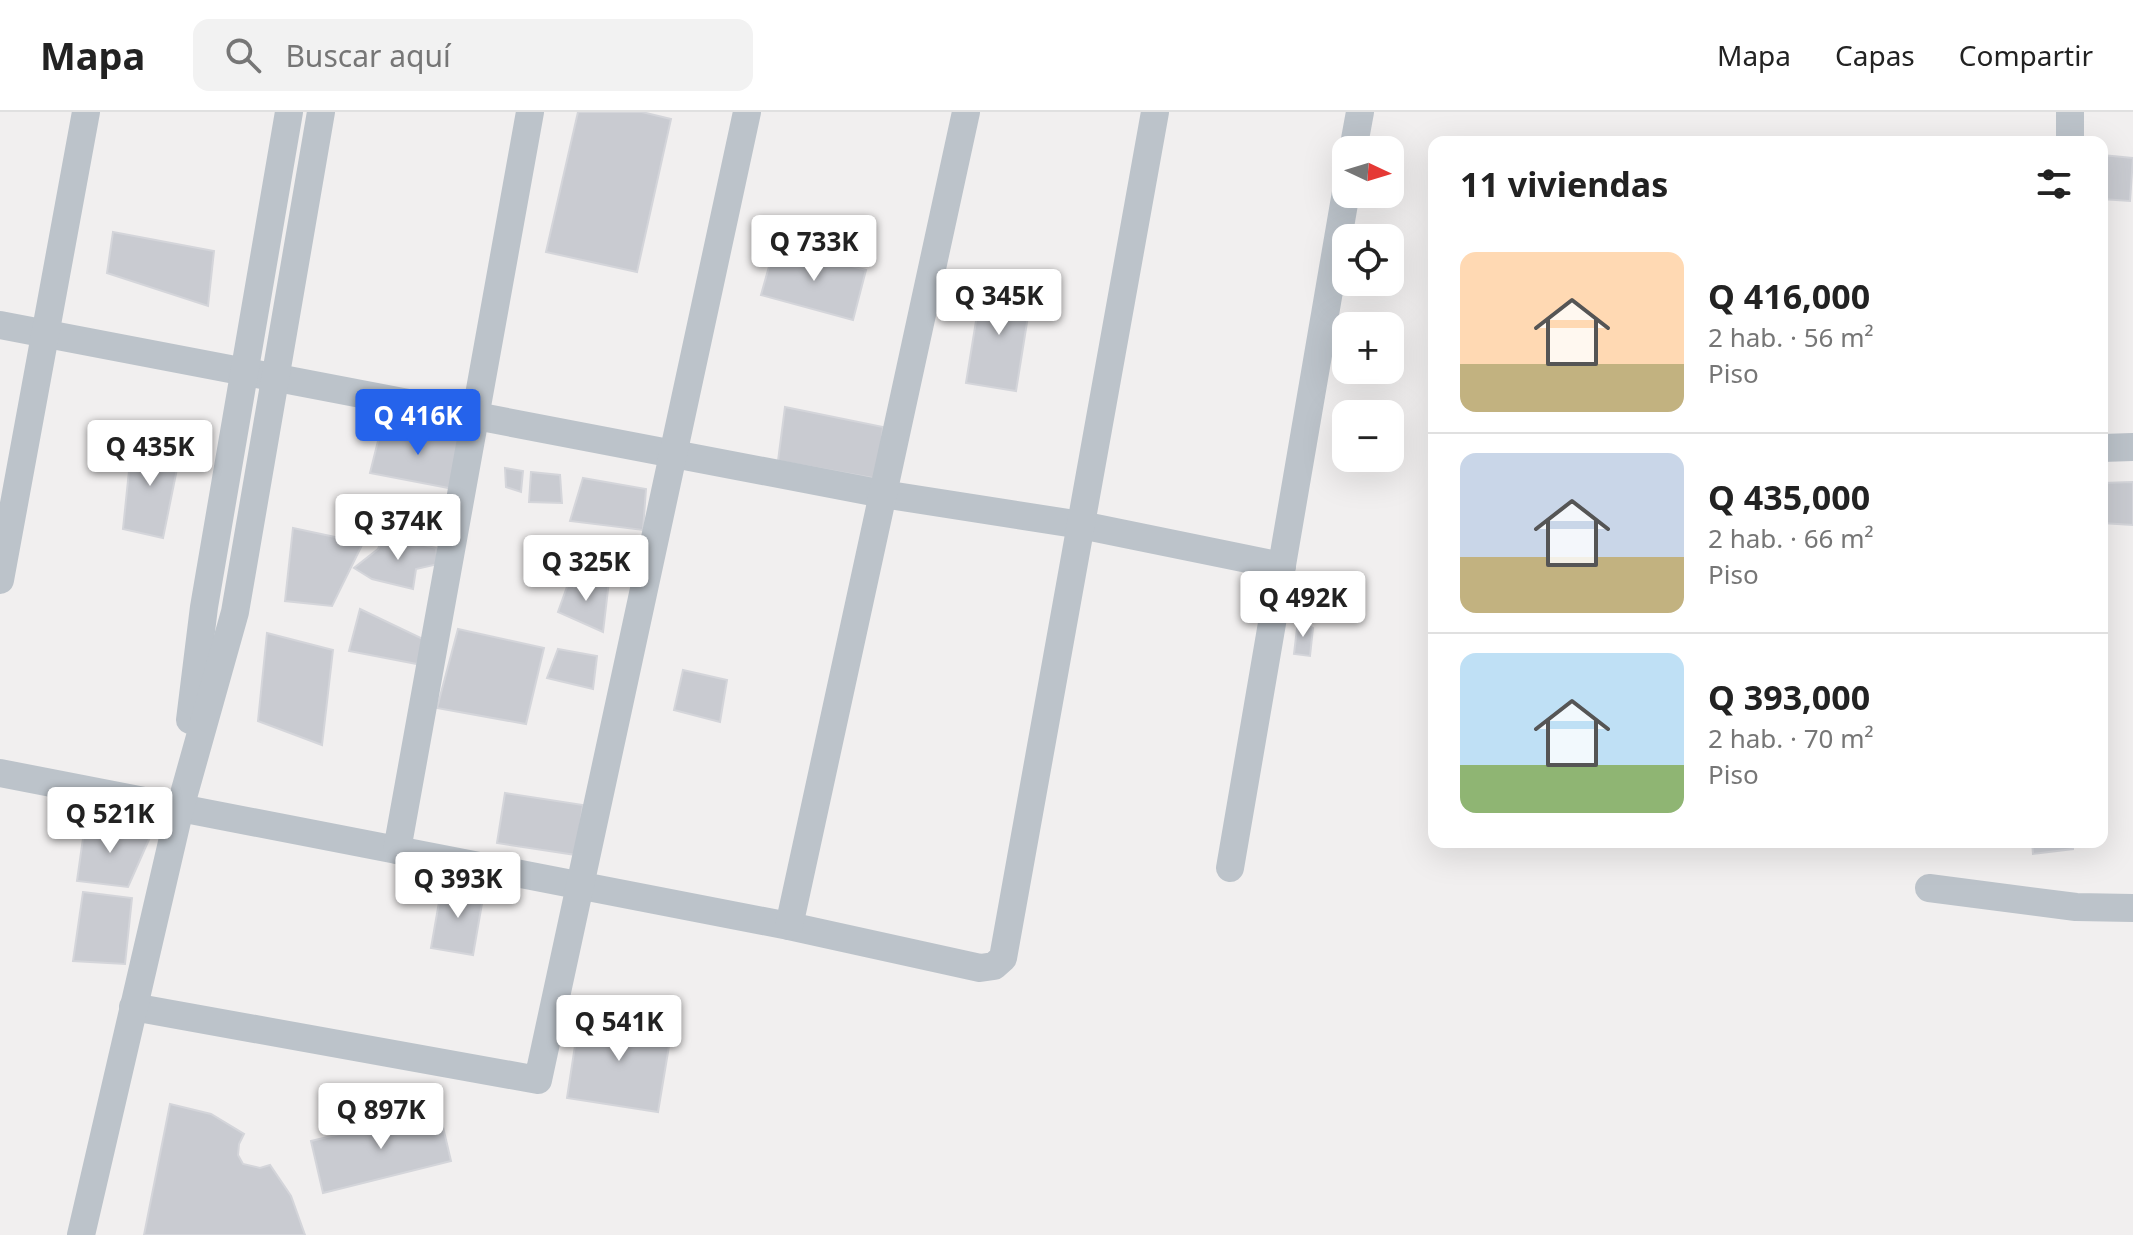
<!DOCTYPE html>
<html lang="es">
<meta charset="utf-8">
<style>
:root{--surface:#fff;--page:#f2f2f2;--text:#222;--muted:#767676;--line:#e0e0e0;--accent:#2563eb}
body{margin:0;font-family:"Noto Sans",sans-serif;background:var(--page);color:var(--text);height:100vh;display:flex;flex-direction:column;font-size:30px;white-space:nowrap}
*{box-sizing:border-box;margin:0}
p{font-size:26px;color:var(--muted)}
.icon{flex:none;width:44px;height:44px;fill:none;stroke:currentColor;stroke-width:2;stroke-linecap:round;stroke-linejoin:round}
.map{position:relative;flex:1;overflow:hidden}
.side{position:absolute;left:1428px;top:24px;width:680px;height:712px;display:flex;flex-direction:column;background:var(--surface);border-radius:16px;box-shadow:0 8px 32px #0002}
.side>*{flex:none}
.needle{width:52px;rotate:94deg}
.controls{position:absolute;left:1332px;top:24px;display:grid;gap:16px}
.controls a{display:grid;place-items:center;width:72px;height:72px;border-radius:16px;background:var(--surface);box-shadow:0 8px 32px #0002;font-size:40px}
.price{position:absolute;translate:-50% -68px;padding:0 18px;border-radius:8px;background:#fff;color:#222;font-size:26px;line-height:52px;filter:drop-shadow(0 2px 4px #0008)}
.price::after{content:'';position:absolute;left:50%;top:48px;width:24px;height:18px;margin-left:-12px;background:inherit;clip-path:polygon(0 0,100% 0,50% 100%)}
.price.on{background:var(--accent);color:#fff}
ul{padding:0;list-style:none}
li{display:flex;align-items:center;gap:24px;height:200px;padding:0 32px}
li+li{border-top:2px solid var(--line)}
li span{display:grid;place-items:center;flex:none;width:224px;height:160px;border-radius:16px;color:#555}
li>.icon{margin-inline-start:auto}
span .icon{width:96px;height:96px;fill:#fffc;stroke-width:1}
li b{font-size:34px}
h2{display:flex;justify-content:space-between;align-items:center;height:96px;padding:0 32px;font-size:34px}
header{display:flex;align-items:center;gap:48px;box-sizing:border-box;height:112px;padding:0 40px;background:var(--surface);border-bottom:2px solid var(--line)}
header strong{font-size:38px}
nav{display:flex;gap:44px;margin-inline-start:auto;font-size:28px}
.search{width:560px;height:72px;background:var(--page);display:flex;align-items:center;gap:20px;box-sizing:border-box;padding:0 28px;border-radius:16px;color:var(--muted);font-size:30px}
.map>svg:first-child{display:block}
.building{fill:#c9cbd1;stroke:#d4d5da;stroke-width:2}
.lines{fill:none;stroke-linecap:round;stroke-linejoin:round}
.minor{stroke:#bcc3ca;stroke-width:28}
</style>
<header>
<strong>Mapa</strong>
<div class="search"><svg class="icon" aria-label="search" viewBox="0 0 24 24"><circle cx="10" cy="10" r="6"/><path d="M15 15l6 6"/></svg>Buscar aquí</div>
<nav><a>Mapa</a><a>Capas</a><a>Compartir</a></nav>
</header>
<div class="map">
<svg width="2133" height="1123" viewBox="0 0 2133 1123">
<rect width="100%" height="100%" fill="#f1efef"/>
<g class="building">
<path d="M 578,0 L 642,0 L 671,7 L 637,160 L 546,140 Z"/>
<path d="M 2102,43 L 2133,46 L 2130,89 L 2102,87 Z"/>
<path d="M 113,120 L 214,139 L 208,194 L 107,161 Z"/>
<path d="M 775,133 L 866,158 L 853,208 L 761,183 Z"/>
<path d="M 982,172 L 1032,179 L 1016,279 L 966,271 Z"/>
<path d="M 785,295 L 883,315 L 878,367 L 778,349 Z"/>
<path d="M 383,309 L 464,330 L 459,378 L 370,361 Z"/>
<path d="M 132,330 L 181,337 L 163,426 L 123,417 Z"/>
<path d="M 505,356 L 523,359 L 521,380 L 506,375 Z"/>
<path d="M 531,360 L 560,363 L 562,391 L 529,390 Z"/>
<path d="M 583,366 L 646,377 L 643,418 L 570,409 Z"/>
<path d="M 2133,370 L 2133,413 L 2102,411 L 2102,371 Z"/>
<path d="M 401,395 L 441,402 L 440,426 L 398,420 Z"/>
<path d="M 293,416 L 363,431 L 332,494 L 285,489 Z"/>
<path d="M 384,423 L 436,436 L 438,452 L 416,457 L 413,477 L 372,467 L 354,456 L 378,437 Z"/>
<path d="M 574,455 L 574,475 L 609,469 L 603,520 L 558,500 Z"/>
<path d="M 360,497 L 425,528 L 417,552 L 349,539 Z"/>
<path d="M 1298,508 L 1313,516 L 1310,544 L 1294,542 Z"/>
<path d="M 458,517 L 544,536 L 526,612 L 437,596 Z"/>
<path d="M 267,521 L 333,538 L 322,633 L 258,609 Z"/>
<path d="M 558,537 L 597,544 L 593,577 L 547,566 Z"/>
<path d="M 683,558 L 727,568 L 720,610 L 674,598 Z"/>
<path d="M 505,681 L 583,693 L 576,743 L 497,731 Z"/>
<path d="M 85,712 L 151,723 L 128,775 L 77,769 Z"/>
<path d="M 2032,730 L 2073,730 L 2073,737 L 2033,742 Z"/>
<path d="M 442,773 L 484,780 L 473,843 L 431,836 Z"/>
<path d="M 83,780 L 132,786 L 125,852 L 73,849 Z"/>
<path d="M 580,901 L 672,916 L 658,1000 L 567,986 Z"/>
<path d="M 170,992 L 211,1002 L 244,1022 L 239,1032 L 238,1043 L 243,1052 L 260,1056 L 270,1053 L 291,1084 L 305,1123 L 144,1123 Z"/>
<path d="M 439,998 L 451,1049 L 323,1081 L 311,1029 Z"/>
</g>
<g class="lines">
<g class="minor">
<path d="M 2070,0 L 2070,30"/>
<path d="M 1353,38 L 1360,0"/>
<path d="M 0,213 L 883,382 L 1081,413 L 1282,454"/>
<path d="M 2102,336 L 2133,335"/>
<path d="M 0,468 L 86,0"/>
<path d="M 190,608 L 204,495 L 289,0"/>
<path d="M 0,661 L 789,814 L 980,856 L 994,854 L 1003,846 L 1155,0"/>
<path d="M 397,738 L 530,0"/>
<path d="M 1230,756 L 1346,80"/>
<path d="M 1929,776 L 2076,795 L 2133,796"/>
<path d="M 789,814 L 966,0"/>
<path d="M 133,895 L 538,968 L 747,0"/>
<path d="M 81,1123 L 180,696 L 235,500 L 321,0"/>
</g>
</g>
</svg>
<div class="controls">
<a><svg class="needle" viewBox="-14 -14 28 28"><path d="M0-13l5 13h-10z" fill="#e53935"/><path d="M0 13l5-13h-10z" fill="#767676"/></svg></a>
<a><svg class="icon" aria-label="locate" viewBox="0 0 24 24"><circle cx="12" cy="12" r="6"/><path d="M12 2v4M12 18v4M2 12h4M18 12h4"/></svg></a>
<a>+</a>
<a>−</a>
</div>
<b class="price" style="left:814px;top:171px">Q 733K</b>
<b class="price" style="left:999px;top:225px">Q 345K</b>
<b class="price on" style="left:418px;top:345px">Q 416K</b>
<b class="price" style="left:150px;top:376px">Q 435K</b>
<b class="price" style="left:398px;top:450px">Q 374K</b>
<b class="price" style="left:586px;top:491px">Q 325K</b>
<b class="price" style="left:1303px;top:527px">Q 492K</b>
<b class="price" style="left:110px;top:743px">Q 521K</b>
<b class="price" style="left:458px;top:808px">Q 393K</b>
<b class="price" style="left:619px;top:951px">Q 541K</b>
<b class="price" style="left:381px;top:1039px">Q 897K</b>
<section class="side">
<h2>11 viviendas<svg class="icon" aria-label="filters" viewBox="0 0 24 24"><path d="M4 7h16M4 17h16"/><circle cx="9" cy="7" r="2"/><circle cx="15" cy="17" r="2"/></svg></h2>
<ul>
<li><span style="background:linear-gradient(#ffd9b3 70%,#c2b280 0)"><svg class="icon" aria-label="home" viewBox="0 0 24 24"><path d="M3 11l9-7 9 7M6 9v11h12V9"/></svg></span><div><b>Q 416,000</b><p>2 hab. · 56 m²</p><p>Piso</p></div></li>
<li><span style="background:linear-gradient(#c9d6e8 65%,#c2b280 0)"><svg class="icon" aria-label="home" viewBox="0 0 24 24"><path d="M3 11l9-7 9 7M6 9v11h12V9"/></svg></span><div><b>Q 435,000</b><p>2 hab. · 66 m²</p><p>Piso</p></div></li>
<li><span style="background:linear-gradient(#bfe0f5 70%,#8fb573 0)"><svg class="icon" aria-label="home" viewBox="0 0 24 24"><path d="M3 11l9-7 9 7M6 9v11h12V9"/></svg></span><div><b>Q 393,000</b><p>2 hab. · 70 m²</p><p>Piso</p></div></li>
</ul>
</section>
</div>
